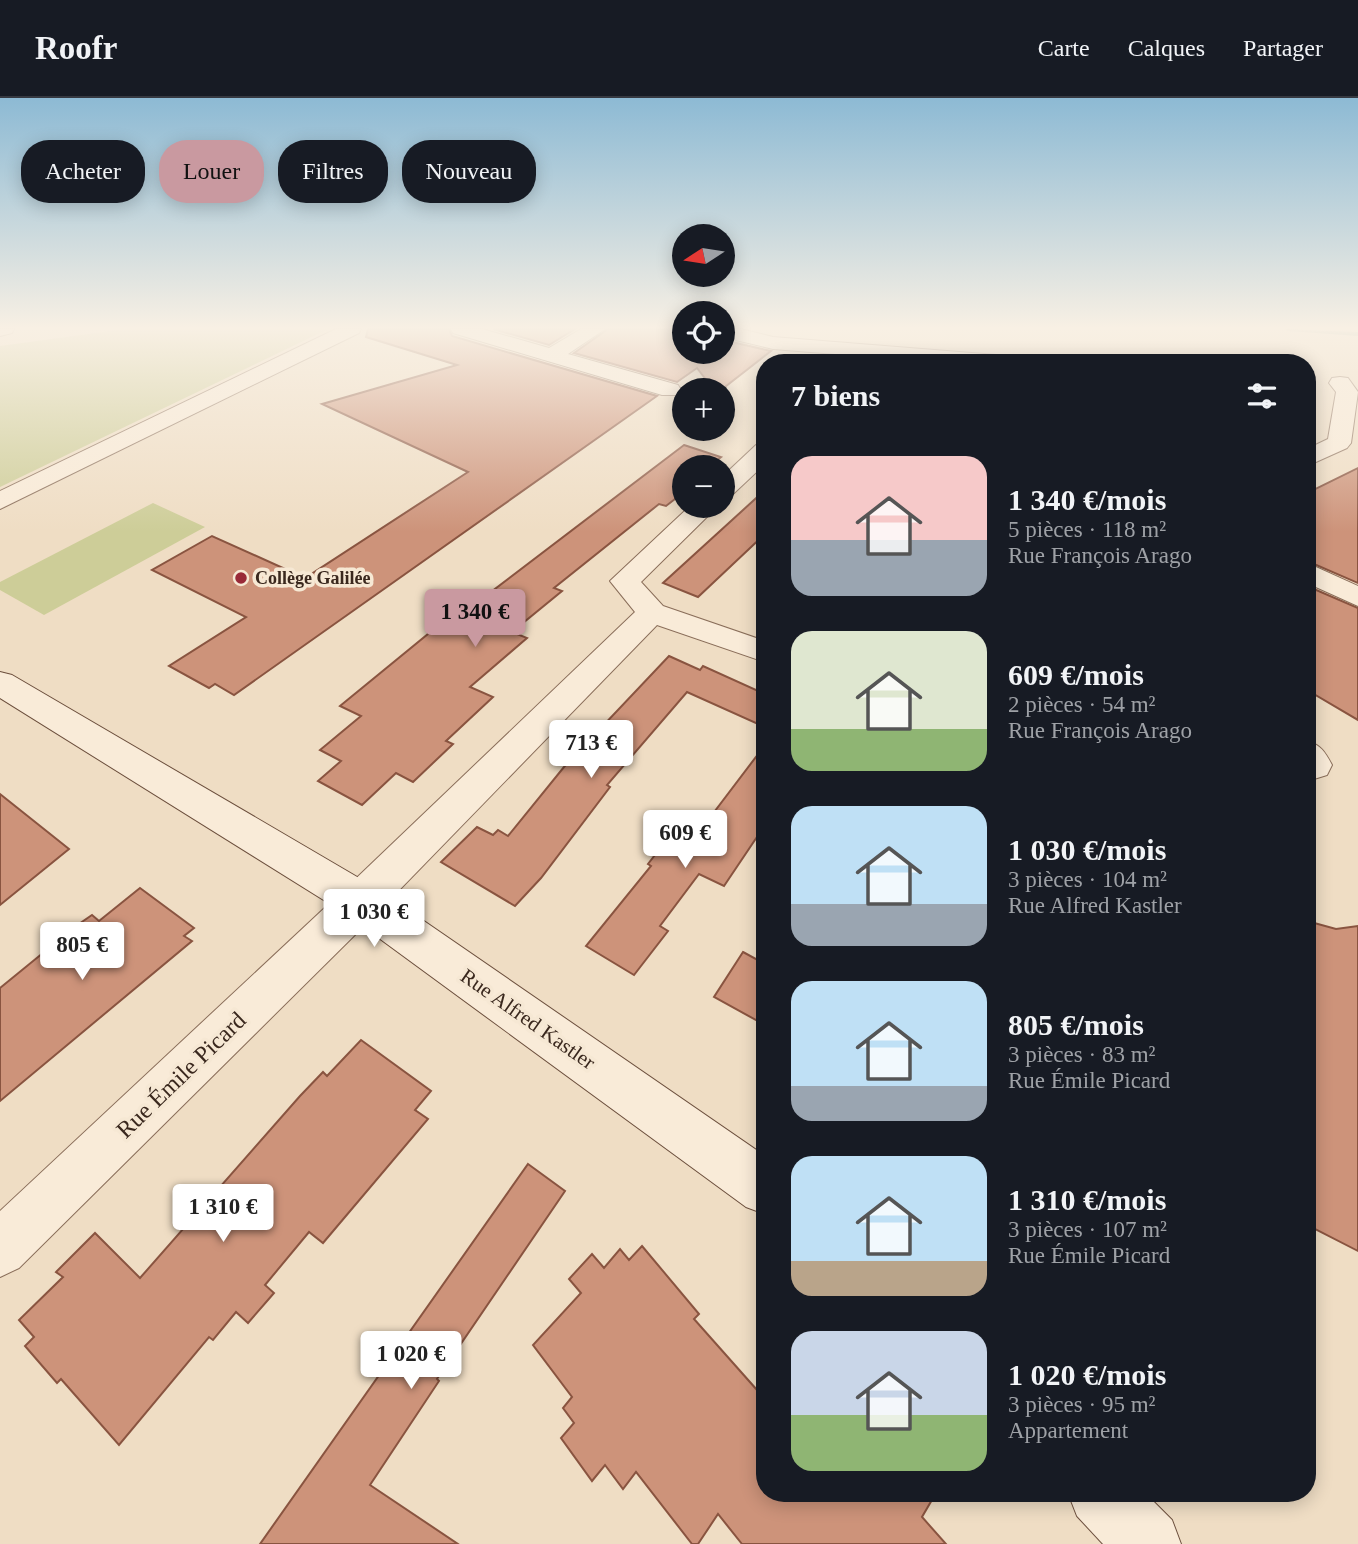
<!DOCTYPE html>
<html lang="fr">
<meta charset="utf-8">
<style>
:root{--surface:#171b24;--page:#242831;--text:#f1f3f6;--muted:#9ea1a6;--line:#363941;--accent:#c999a0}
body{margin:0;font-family:Georgia,serif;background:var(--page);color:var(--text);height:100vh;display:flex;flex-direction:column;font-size:26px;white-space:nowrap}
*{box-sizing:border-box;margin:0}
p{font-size:23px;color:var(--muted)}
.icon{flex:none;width:38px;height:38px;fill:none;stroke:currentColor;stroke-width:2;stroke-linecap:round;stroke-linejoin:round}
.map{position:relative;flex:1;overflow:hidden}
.details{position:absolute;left:756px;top:256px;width:560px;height:1148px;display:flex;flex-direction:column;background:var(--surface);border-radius:28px;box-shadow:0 4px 18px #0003}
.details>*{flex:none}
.top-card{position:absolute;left:21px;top:42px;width:630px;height:63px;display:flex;gap:14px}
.needle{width:46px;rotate:258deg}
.controls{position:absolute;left:672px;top:126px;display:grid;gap:14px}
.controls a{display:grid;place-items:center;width:63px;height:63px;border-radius:50%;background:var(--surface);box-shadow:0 4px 18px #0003;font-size:35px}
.price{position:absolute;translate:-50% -60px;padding:0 16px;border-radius:7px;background:#fff;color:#222;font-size:23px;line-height:46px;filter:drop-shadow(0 2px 4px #0008)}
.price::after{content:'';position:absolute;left:50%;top:42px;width:21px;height:16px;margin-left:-10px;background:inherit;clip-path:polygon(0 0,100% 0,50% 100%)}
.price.active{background:var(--accent);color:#111}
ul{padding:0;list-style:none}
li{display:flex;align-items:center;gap:21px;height:175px;padding:0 35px}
li span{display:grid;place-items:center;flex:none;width:196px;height:140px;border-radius:21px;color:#555}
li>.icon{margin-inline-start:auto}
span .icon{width:84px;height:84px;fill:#fffc;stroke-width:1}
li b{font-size:30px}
h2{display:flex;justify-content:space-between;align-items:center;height:84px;padding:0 35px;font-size:30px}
.chip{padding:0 24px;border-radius:28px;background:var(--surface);box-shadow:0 4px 18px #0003;font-size:24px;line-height:63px}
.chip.active{background:var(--accent);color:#111}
header{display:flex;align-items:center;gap:42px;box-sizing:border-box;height:98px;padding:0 35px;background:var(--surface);border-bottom:2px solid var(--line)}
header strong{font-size:33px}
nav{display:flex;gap:38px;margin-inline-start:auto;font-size:24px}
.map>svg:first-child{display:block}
.green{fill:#cdcd98}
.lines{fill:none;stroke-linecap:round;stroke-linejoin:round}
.stream{fill:#6d9083;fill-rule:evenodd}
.building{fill:#cd937a;stroke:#895440;stroke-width:2}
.street-casing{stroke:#8a6e5a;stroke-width:2}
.secondary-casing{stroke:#6c4f3d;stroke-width:2}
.street{fill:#f9ebd8;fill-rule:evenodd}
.secondary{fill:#f9ebd8;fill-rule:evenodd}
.poi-dot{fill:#992a38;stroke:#f6e8d4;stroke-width:2.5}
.labels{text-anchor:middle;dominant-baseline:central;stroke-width:7;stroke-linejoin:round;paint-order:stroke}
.far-poi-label{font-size:18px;font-weight:bold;fill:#3a281e;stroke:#f6e8d4;text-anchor:start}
.street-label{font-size:21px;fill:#3a281e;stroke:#f6e8d4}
.near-street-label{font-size:24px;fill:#3a281e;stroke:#f6e8d4}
</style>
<header>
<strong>Roofr</strong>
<nav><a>Carte</a><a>Calques</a><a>Partager</a></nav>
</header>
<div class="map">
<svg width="1358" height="1446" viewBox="0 0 1358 1446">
<rect width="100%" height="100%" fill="#efddc4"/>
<g class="green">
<path d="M 125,231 L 328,231 L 0,389 L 0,248 Z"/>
<path d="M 153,405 L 205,429 L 44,517 L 0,492 L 0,484 Z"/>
</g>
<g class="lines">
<path class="stream" d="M 1285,231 L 1358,234 L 1358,238 L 1288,233 Z"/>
</g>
<g class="building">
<path d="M 368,231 L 449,231 L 452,238 L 657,298 L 234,597 L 215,586 L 209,590 L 169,568 L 246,519 L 152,472 L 212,438 L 305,480 L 468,374 L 322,306 L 457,267 L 366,239 Z"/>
<path d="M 493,231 L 575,231 L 549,247 Z"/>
<path d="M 608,231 L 684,231 L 684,254 L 723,254 L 723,242 L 771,253 L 721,292 L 714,292 L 697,270 L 677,284 L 574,255 Z"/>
<path d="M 684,347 L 721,359 L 708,369 L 684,369 L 684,394 L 666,408 L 659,406 L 554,490 L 562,493 L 512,534 L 527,540 L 470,589 L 493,599 L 446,643 L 453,646 L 413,684 L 396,675 L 362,707 L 318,683 L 341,663 L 320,652 L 361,618 L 340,608 L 472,500 L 479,503 Z"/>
<path d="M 1358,370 L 1358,485 L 1307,463 L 1307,395 Z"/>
<path d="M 765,392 L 765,436 L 698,499 L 663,485 Z"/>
<path d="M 1307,488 L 1358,510 L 1358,622 L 1307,592 Z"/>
<path d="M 669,558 L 700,572 L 703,568 L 765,596 L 765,629 L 687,594 L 607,687 L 610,689 L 541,780 L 515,808 L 441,764 L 477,729 L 493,737 L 498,732 L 508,738 L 564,669 Z"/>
<path d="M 765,647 L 765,727 L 724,788 L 699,776 L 660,828 L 668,833 L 634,877 L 586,848 L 651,768 L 648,766 L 683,721 L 702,730 Z"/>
<path d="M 0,696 L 69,751 L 0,807 Z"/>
<path d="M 140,790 L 194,830 L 184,838 L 192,843 L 0,1003 L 0,890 L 76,828 L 92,817 L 99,823 Z"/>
<path d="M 1307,823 L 1336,831 L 1358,828 L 1358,1153 L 1307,1127 Z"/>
<path d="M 743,854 L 765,866 L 765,927 L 714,899 Z"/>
<path d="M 361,942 L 431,993 L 415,1012 L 428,1021 L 323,1145 L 309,1134 L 265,1187 L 274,1195 L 248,1225 L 236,1214 L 213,1242 L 209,1239 L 119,1347 L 61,1281 L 57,1285 L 25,1248 L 34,1239 L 19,1222 L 63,1179 L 56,1174 L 95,1135 L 140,1180 L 300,998 L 323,974 L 327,978 Z"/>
<path d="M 528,1066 L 565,1093 L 437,1281 L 439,1283 L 370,1387 L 458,1446 L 260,1446 Z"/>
<path d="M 642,1148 L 699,1216 L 694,1221 L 765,1301 L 765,1395 L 936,1395 L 922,1419 L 946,1446 L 742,1446 L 718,1416 L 698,1446 L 692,1446 L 636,1374 L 623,1391 L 605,1367 L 592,1383 L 561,1340 L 574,1325 L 563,1310 L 572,1299 L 533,1247 L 581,1195 L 569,1181 L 592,1156 L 604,1170 L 620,1151 L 629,1162 Z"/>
</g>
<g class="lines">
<defs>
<g id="street">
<path d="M 0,231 L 14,231 L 12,235 L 0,238 Z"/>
<path d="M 336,231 L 361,231 L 359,235 L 0,411 L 0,393 Z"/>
<path d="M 451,231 L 482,231 L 549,250 L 581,231 L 605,231 L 568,256 L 678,287 L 681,292 L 678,297 L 662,297 L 453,235 Z"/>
<path d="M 723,231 L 741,231 L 773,239 L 1009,258 L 1016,260 L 1019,264 L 936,264 L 773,251 L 723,239 Z"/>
<path d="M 1340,279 L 1348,280 L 1358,294 L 1351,345 L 1347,350 L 1307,368 L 1307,351 L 1328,341 L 1336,294 L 1329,285 L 1332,280 Z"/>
<path d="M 765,345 L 765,366 L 732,397 L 723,400 L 723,378 L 756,347 Z"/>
<path d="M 690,408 L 718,408 L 641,484 L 663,508 L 765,543 L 765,564 L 657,527 L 376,816 L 19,1170 L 0,1179 L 0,1113 L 346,790 L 635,514 L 610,483 Z"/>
<path d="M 1307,465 L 1358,488 L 1358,508 L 1307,485 Z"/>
<path d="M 1307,643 C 1321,647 1325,654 1332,667 L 1327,677 L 1314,681 L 1307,678 Z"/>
</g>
<g id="secondary">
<path d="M 0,574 L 12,577 L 376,790 L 765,1058 L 765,1116 L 746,1109 L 346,816 L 0,600 Z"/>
<path d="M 1068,1395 L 1145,1395 L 1172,1422 L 1181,1446 L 1103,1446 L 1077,1418 Z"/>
</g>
</defs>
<use href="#street" class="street-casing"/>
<use href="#secondary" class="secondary-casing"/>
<use href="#street" class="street"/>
<use href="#secondary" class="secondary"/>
</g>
<linearGradient id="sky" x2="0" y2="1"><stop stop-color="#8dbad4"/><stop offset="0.53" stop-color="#f8f0e4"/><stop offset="1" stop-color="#f8f0e4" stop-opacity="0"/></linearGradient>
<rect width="1358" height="434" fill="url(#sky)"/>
<circle class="poi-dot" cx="241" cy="480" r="7"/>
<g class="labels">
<g class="far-poi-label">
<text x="255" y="480">Collège Galilée</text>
</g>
<g class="street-label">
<text transform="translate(528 921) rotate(35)">Rue Alfred Kastler</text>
</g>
<g class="near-street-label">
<text transform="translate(181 977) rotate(-44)">Rue Émile Picard</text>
</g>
</g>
</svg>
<div class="controls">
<a><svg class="needle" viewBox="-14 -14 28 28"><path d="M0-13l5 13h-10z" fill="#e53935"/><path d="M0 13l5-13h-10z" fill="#9ea1a6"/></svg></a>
<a><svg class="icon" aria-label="locate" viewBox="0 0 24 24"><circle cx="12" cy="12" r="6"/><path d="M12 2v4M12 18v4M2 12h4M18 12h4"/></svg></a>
<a>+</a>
<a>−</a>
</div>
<b class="price active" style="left:475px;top:551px">1 340 €</b>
<b class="price" style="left:591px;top:682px">713 €</b>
<b class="price" style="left:685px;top:772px">609 €</b>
<b class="price" style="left:374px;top:851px">1 030 €</b>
<b class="price" style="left:82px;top:884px">805 €</b>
<b class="price" style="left:223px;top:1146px">1 310 €</b>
<b class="price" style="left:411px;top:1293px">1 020 €</b>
<div class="top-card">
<a class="chip">Acheter</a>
<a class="chip active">Louer</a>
<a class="chip">Filtres</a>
<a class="chip">Nouveau</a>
</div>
<section class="details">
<h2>7 biens<svg class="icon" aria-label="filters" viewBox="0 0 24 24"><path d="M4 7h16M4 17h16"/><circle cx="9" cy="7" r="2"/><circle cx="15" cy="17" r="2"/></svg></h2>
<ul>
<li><span style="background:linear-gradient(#f6c9c9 60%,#9aa5b1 0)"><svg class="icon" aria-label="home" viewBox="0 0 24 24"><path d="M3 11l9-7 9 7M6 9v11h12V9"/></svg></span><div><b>1 340 €/mois</b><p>5 pièces · 118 m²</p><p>Rue François Arago</p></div></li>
<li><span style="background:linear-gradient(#dfe7d0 70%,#8fb573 0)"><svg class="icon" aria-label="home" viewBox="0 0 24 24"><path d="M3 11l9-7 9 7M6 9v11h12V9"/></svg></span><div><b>609 €/mois</b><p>2 pièces · 54 m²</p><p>Rue François Arago</p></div></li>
<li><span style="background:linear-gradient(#bfe0f5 70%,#9aa5b1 0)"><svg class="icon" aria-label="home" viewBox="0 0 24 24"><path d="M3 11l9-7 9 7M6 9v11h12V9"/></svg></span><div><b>1 030 €/mois</b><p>3 pièces · 104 m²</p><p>Rue Alfred Kastler</p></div></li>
<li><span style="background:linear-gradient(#bfe0f5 75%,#9aa5b1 0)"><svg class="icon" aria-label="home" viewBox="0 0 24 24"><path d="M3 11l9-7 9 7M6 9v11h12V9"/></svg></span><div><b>805 €/mois</b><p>3 pièces · 83 m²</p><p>Rue Émile Picard</p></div></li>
<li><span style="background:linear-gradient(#bfe0f5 75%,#b9a48a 0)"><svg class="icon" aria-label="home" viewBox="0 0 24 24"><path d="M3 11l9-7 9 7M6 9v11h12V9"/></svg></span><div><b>1 310 €/mois</b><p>3 pièces · 107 m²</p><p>Rue Émile Picard</p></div></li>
<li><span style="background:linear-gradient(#c9d6e8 60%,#8fb573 0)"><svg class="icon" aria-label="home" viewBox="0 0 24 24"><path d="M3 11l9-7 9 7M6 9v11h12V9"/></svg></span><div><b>1 020 €/mois</b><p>3 pièces · 95 m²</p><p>Appartement</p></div></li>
</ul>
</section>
</div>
